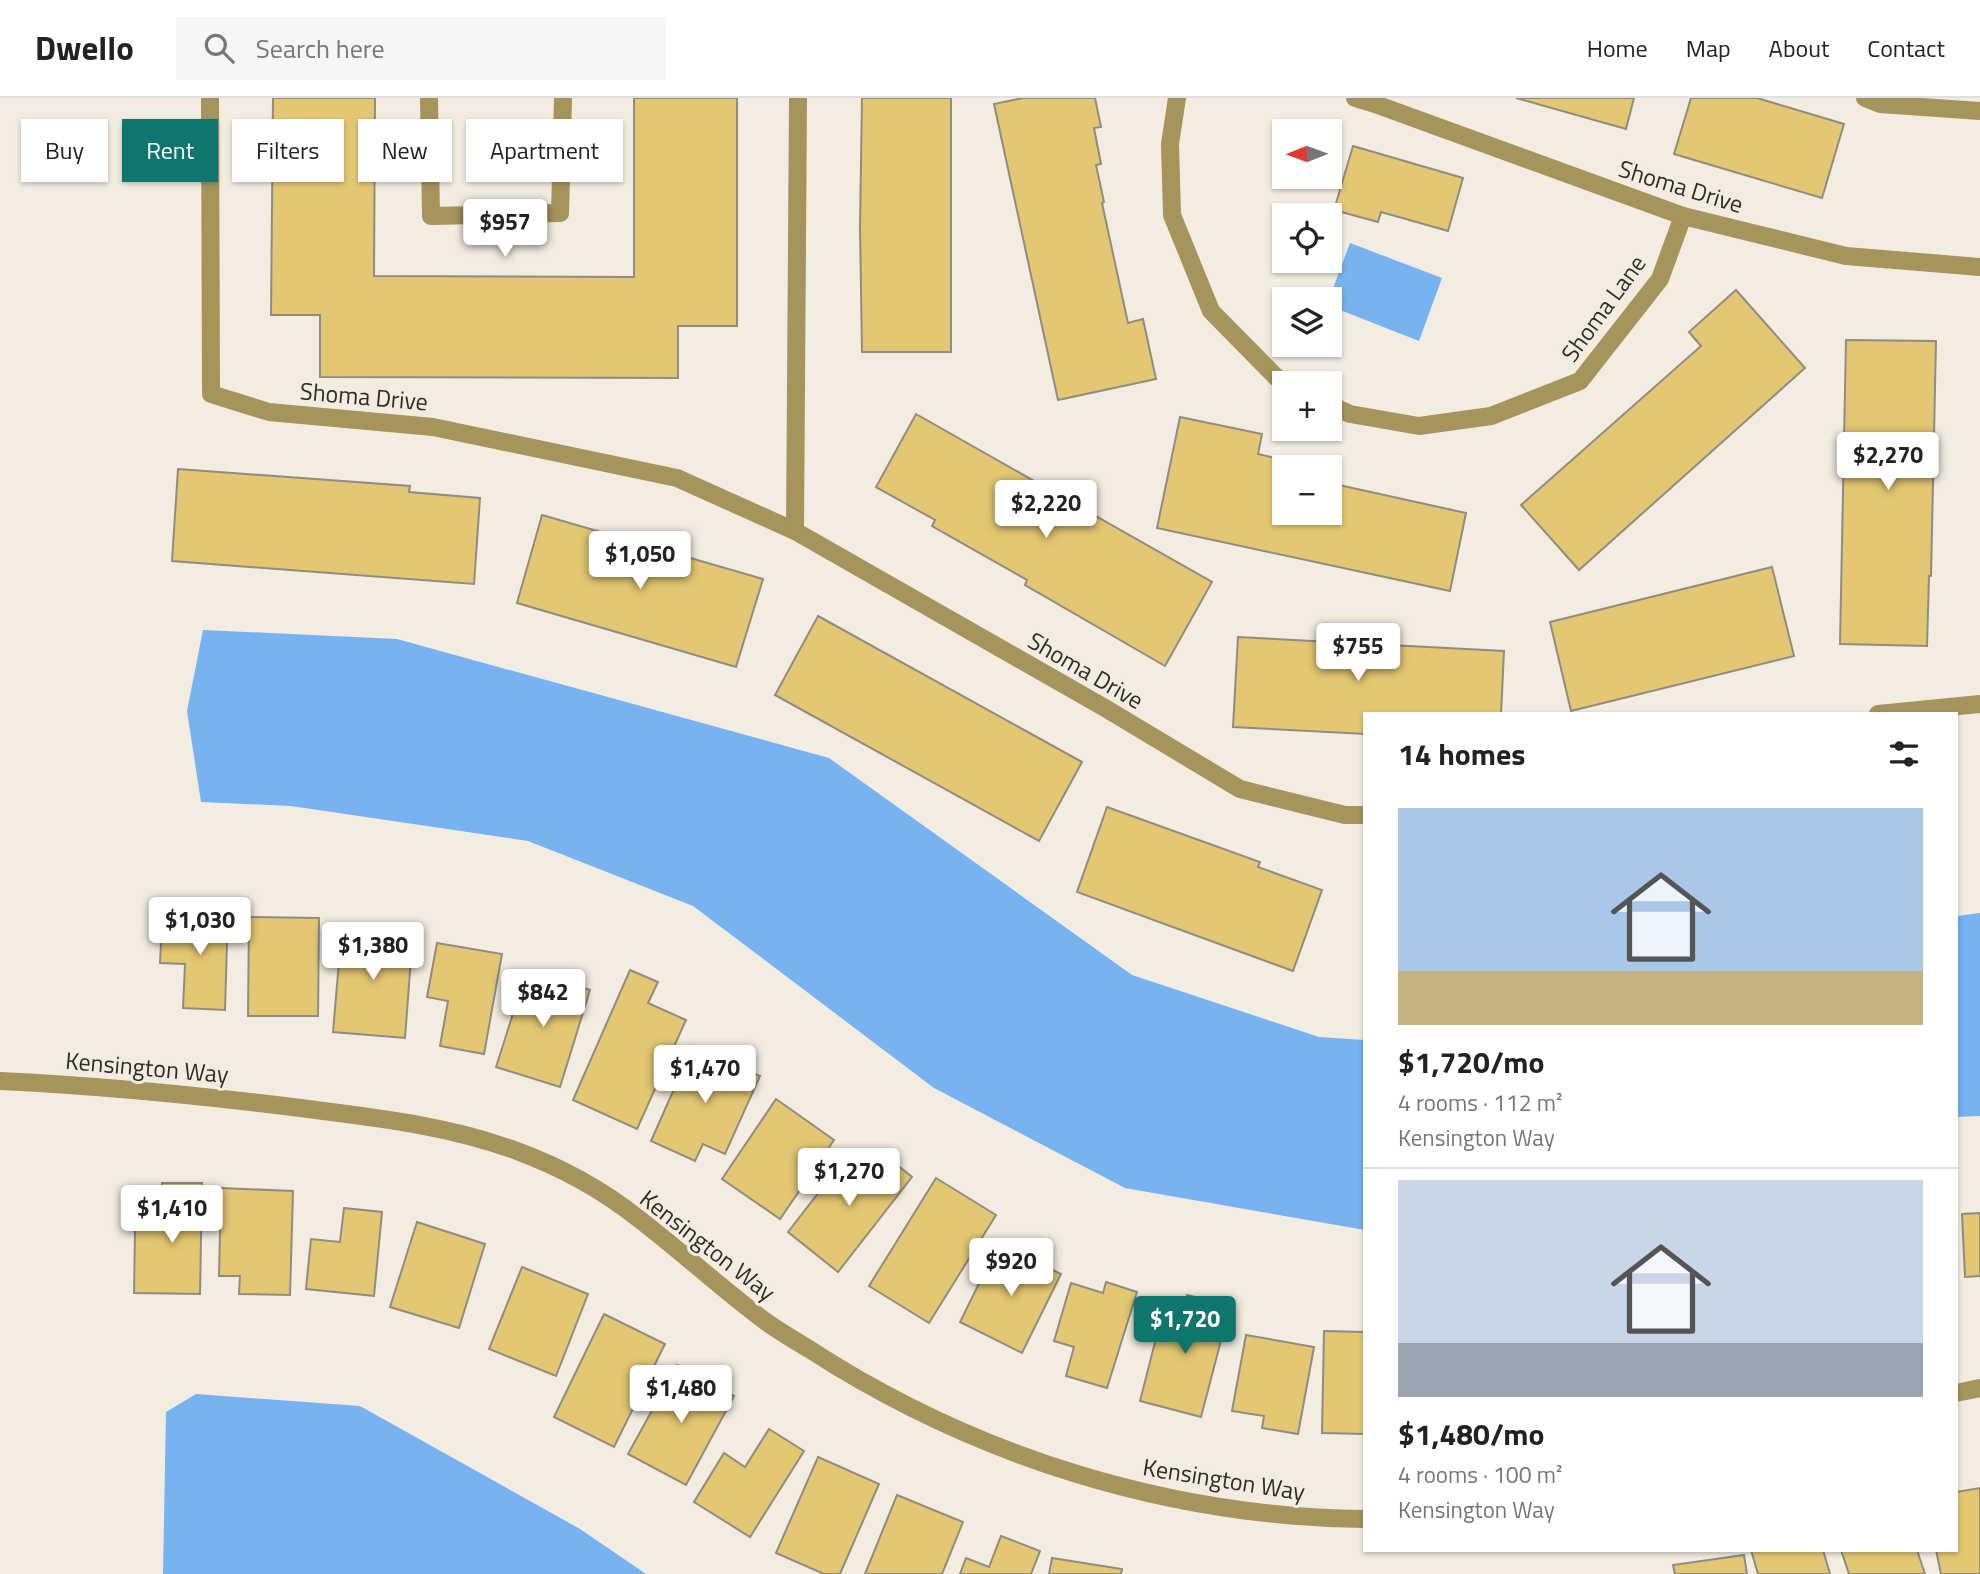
<!DOCTYPE html>
<meta charset="utf-8">
<style>
:root{--surface:#fff;--page:#f6f6f6;--text:#222;--muted:#767676;--line:#e0e0e0;--accent:#0f766e}
body{margin:0;font-family:"Titillium Web",sans-serif;background:var(--page);color:var(--text);height:100vh;display:flex;flex-direction:column;font-size:26px;white-space:nowrap}
*{box-sizing:border-box;margin:0}
p{font-size:23px;color:var(--muted)}
.icon{flex:none;width:38px;height:38px;fill:none;stroke:currentColor;stroke-width:2;stroke-linecap:round;stroke-linejoin:round}
.map{position:relative;flex:1;overflow:hidden}
.details{position:absolute;left:1363px;top:614px;width:595px;height:840px;display:flex;flex-direction:column;background:var(--surface);border-radius:0px;box-shadow:0 2px 5px #0004}
.details>*{flex:none}
.hud{position:absolute;left:21px;top:21px;width:665px;height:63px;display:flex;gap:14px}
.needle{width:46px;rotate:269deg}
.tools{position:absolute;left:1272px;top:21px;display:grid;gap:14px}
.tools a{display:grid;place-items:center;width:70px;height:70px;border-radius:0px;background:var(--surface);box-shadow:0 2px 5px #0004;font-size:35px}
.price{position:absolute;translate:-50% -60px;padding:0 16px;border-radius:7px;background:#fff;color:#222;font-size:23px;line-height:46px;filter:drop-shadow(0 2px 4px #0008)}
.price::after{content:'';position:absolute;left:50%;top:42px;width:21px;height:16px;margin-left:-10px;background:inherit;clip-path:polygon(0 0,100% 0,50% 100%)}
.price.current{background:var(--accent);color:#fff}
ul{padding:0;list-style:none}
li{display:grid;align-content:center;gap:14px;height:371px;padding:0 35px}
li+li{border-top:2px solid var(--line)}
li span{display:grid;place-items:center;height:217px;border-radius:0px;color:#555}
li>.icon{margin-inline-start:auto}
span .icon{width:126px;height:126px;fill:#fffc;stroke-width:1}
li b{font-size:30px}
h2{display:flex;justify-content:space-between;align-items:center;height:84px;padding:0 35px;font-size:30px}
.chip{padding:0 24px;border-radius:0px;background:var(--surface);box-shadow:0 2px 5px #0004;font-size:24px;line-height:63px}
.chip.current{background:var(--accent);color:#fff}
header{display:flex;align-items:center;gap:42px;box-sizing:border-box;height:98px;padding:0 35px;background:var(--surface);border-bottom:2px solid var(--line)}
header strong{font-size:33px}
nav{display:flex;gap:38px;margin-inline-start:auto;font-size:24px}
.search{width:490px;height:63px;background:var(--page);display:flex;align-items:center;gap:18px;box-sizing:border-box;padding:0 24px;border-radius:0px;color:var(--muted);font-size:26px}
.map>svg:first-child{display:block}
.water{fill:#77b2f1}
.building{fill:#e3c772;stroke:#908c80;stroke-width:2}
.lines{fill:none;stroke-linecap:round;stroke-linejoin:round}
.lane{stroke:#a6945d;stroke-width:18}
.street{stroke:#a6945d;stroke-width:18}
.labels{text-anchor:middle;dominant-baseline:central;stroke-width:6;stroke-linejoin:round;paint-order:stroke}
.street-label{font-size:24px;fill:#2d2c27;stroke:#f2ede0}
</style>
<header>
<strong>Dwello</strong>
<div class="search"><svg class="icon" aria-label="search" viewBox="0 0 24 24"><circle cx="10" cy="10" r="6"/><path d="M15 15l6 6"/></svg>Search here</div>
<nav><a>Home</a><a>Map</a><a>About</a><a>Contact</a></nav>
</header>
<div class="map">
<svg width="1980" height="1476" viewBox="0 0 1980 1476">
<rect width="100%" height="100%" fill="#f2ede0"/>
<g class="water">
<path d="M 1350,145 L 1442,180 L 1419,243 L 1330,208 L 1329,201 Z"/>
<path d="M 203,532 L 397,541 L 829,660 L 1132,877 L 1319,939 L 1365,942 L 1365,1132 L 1125,1090 L 934,990 L 693,808 L 528,743 L 291,708 L 201,704 L 187,613 Z"/>
<path d="M 1980,815 L 1980,1018 L 1957,1019 L 1957,818 Z"/>
<path d="M 196,1296 L 360,1308 L 580,1431 L 646,1476 L 163,1476 L 166,1314 Z"/>
</g>
<g class="building">
<path d="M 273,0 L 375,0 L 374,178 L 634,179 L 634,0 L 737,0 L 737,228 L 678,228 L 678,280 L 320,279 L 320,217 L 271,217 Z"/>
<path d="M 862,0 L 951,0 L 951,254 L 862,254 L 860,130 Z"/>
<path d="M 1023,0 L 1095,0 L 1101,29 L 1094,30 L 1101,66 L 1096,67 L 1104,104 L 1102,105 L 1128,225 L 1143,221 L 1156,281 L 1058,302 L 994,6 Z"/>
<path d="M 1516,0 L 1634,0 L 1626,31 Z"/>
<path d="M 1691,0 L 1757,0 L 1844,26 L 1822,100 L 1674,56 Z"/>
<path d="M 1353,48 L 1463,80 L 1448,133 L 1381,114 L 1378,124 L 1334,112 Z"/>
<path d="M 1736,192 L 1805,270 L 1579,472 L 1521,407 L 1701,248 L 1689,234 Z"/>
<path d="M 1846,242 L 1936,243 L 1931,478 L 1929,478 L 1927,548 L 1840,546 Z"/>
<path d="M 916,316 L 1212,484 L 1165,568 L 1025,487 L 1027,482 L 932,428 L 935,422 L 876,389 Z"/>
<path d="M 1180,319 L 1262,336 L 1258,356 L 1288,363 L 1287,369 L 1284,369 L 1284,415 L 1330,415 L 1330,385 L 1466,415 L 1450,493 L 1157,430 Z"/>
<path d="M 178,371 L 410,388 L 409,394 L 480,400 L 474,486 L 172,463 Z"/>
<path d="M 542,417 L 763,481 L 736,569 L 517,505 Z"/>
<path d="M 1772,469 L 1794,558 L 1571,613 L 1550,524 Z"/>
<path d="M 818,518 L 1082,664 L 1039,743 L 775,597 Z"/>
<path d="M 1238,539 L 1504,553 L 1501,616 L 1365,616 L 1365,636 L 1233,629 Z"/>
<path d="M 1107,709 L 1260,764 L 1258,769 L 1322,792 L 1293,873 L 1077,794 Z"/>
<path d="M 196,810 L 228,811 L 225,912 L 183,910 L 185,866 L 160,865 L 162,825 L 196,826 Z"/>
<path d="M 249,819 L 319,820 L 318,918 L 248,918 Z"/>
<path d="M 342,828 L 413,834 L 405,940 L 333,934 Z"/>
<path d="M 437,845 L 502,856 L 484,956 L 440,948 L 448,903 L 427,899 Z"/>
<path d="M 527,872 L 590,892 L 560,989 L 496,969 Z"/>
<path d="M 630,872 L 658,884 L 648,905 L 686,922 L 637,1031 L 573,1002 Z"/>
<path d="M 693,948 L 760,978 L 725,1056 L 703,1046 L 695,1063 L 651,1043 Z"/>
<path d="M 776,1001 L 834,1042 L 780,1121 L 722,1081 Z"/>
<path d="M 850,1054 L 869,1069 L 881,1054 L 912,1079 L 838,1174 L 788,1134 Z"/>
<path d="M 936,1080 L 996,1117 L 929,1225 L 869,1188 Z"/>
<path d="M 162,1085 L 202,1085 L 200,1196 L 134,1195 L 135,1132 L 161,1132 Z"/>
<path d="M 221,1090 L 293,1093 L 290,1197 L 239,1196 L 240,1178 L 219,1178 Z"/>
<path d="M 344,1110 L 382,1114 L 374,1198 L 306,1191 L 311,1141 L 340,1144 Z"/>
<path d="M 1980,1115 L 1980,1178 L 1965,1179 L 1962,1116 Z"/>
<path d="M 417,1124 L 485,1146 L 459,1230 L 390,1209 Z"/>
<path d="M 999,1145 L 1061,1176 L 1022,1255 L 960,1224 Z"/>
<path d="M 522,1169 L 588,1196 L 556,1278 L 489,1251 Z"/>
<path d="M 1106,1184 L 1137,1194 L 1107,1290 L 1066,1278 L 1074,1249 L 1054,1243 L 1071,1185 L 1103,1195 Z"/>
<path d="M 1187,1197 L 1230,1208 L 1201,1319 L 1140,1303 L 1163,1213 L 1181,1218 Z"/>
<path d="M 604,1216 L 665,1246 L 614,1349 L 554,1319 Z"/>
<path d="M 1324,1233 L 1365,1234 L 1365,1336 L 1322,1335 Z"/>
<path d="M 1246,1237 L 1314,1249 L 1298,1336 L 1262,1330 L 1264,1318 L 1232,1313 Z"/>
<path d="M 677,1267 L 734,1298 L 686,1387 L 628,1356 Z"/>
<path d="M 769,1331 L 804,1353 L 750,1439 L 694,1404 L 724,1355 L 745,1369 Z"/>
<path d="M 818,1359 L 879,1386 L 840,1476 L 824,1476 L 776,1455 Z"/>
<path d="M 1980,1390 L 1980,1476 L 1941,1476 L 1936,1452 L 1956,1452 L 1956,1394 Z"/>
<path d="M 897,1397 L 963,1424 L 942,1476 L 865,1476 Z"/>
<path d="M 1001,1438 L 1040,1453 L 1031,1476 L 960,1476 L 966,1460 L 989,1469 Z"/>
<path d="M 1751,1452 L 1823,1452 L 1830,1476 L 1758,1476 Z"/>
<path d="M 1841,1452 L 1917,1452 L 1925,1476 L 1849,1476 Z"/>
<path d="M 1744,1457 L 1747,1476 L 1675,1476 L 1673,1467 Z"/>
<path d="M 1052,1460 L 1122,1471 L 1121,1476 L 1049,1476 Z"/>
</g>
<g class="lines">
<g class="lane">
<path d="M 429,0 L 431,118 L 560,115"/>
<path d="M 1177,0 L 1170,46 L 1172,117 L 1211,213 L 1284,287"/>
<path d="M 1330,307 L 1350,316 L 1419,328 L 1491,318 L 1580,283 L 1660,181 L 1683,118"/>
</g>
<g class="street">
<path d="M 210,0 L 211,296 L 269,314 L 433,329 L 677,380 L 795,433 L 1105,610 L 1240,691 L 1345,717 L 1365,717"/>
<path d="M 1355,0 L 1378,7 L 1683,118 L 1846,158 L 1980,169"/>
<path d="M 1865,0 L 1880,6 L 1980,13"/>
<path d="M 560,115 L 563,0"/>
<path d="M 795,433 L 798,0"/>
<path d="M 1878,616 L 1980,606"/>
<path d="M 0,983 C 103,988 206,998 308,1011 C 379,1020 450,1028 517,1053 C 560,1069 604,1093 639,1121 C 682,1154 722,1191 765,1223 C 779,1233 794,1242 809,1251 C 974,1358 1168,1419 1365,1421"/>
<path d="M 1956,1295 L 1980,1290"/>
</g>
</g>
<g class="labels">
<g class="street-label">
<text transform="translate(1681 88) rotate(17)">Shoma Drive</text>
<text transform="translate(1603 210) rotate(-54)">Shoma Lane</text>
<text transform="translate(364 298) rotate(5)">Shoma Drive</text>
<text transform="translate(1086 572) rotate(30)">Shoma Drive</text>
<text transform="translate(147 969) rotate(5)">Kensington Way</text>
<text transform="translate(708 1147) rotate(38)">Kensington Way</text>
<text transform="translate(1224 1381) rotate(9)">Kensington Way</text>
</g>
</g>
</svg>
<div class="tools">
<a><svg class="needle" viewBox="-14 -14 28 28"><path d="M0-13l5 13h-10z" fill="#e53935"/><path d="M0 13l5-13h-10z" fill="#767676"/></svg></a>
<a><svg class="icon" aria-label="locate" viewBox="0 0 24 24"><circle cx="12" cy="12" r="6"/><path d="M12 2v4M12 18v4M2 12h4M18 12h4"/></svg></a>
<a><svg class="icon" aria-label="layers" viewBox="0 0 24 24"><path d="M12 4l9 5-9 5-9-5zM3 14l9 5 9-5"/></svg></a>
<a>+</a>
<a>−</a>
</div>
<b class="price" style="left:505px;top:161px">$957</b>
<b class="price" style="left:1888px;top:394px">$2,270</b>
<b class="price" style="left:1046px;top:442px">$2,220</b>
<b class="price" style="left:640px;top:493px">$1,050</b>
<b class="price" style="left:1358px;top:585px">$755</b>
<b class="price" style="left:200px;top:859px">$1,030</b>
<b class="price" style="left:373px;top:884px">$1,380</b>
<b class="price" style="left:543px;top:931px">$842</b>
<b class="price" style="left:705px;top:1007px">$1,470</b>
<b class="price" style="left:849px;top:1110px">$1,270</b>
<b class="price" style="left:172px;top:1147px">$1,410</b>
<b class="price" style="left:1011px;top:1200px">$920</b>
<b class="price current" style="left:1185px;top:1258px">$1,720</b>
<b class="price" style="left:681px;top:1327px">$1,480</b>
<div class="hud">
<a class="chip">Buy</a>
<a class="chip current">Rent</a>
<a class="chip">Filters</a>
<a class="chip">New</a>
<a class="chip">Apartment</a>
</div>
<section class="details">
<h2>14 homes<svg class="icon" aria-label="filters" viewBox="0 0 24 24"><path d="M4 7h16M4 17h16"/><circle cx="9" cy="7" r="2"/><circle cx="15" cy="17" r="2"/></svg></h2>
<ul>
<li><span style="background:linear-gradient(#a9c7e8 75%,#c2b280 0)"><svg class="icon" aria-label="home" viewBox="0 0 24 24"><path d="M3 11l9-7 9 7M6 9v11h12V9"/></svg></span><div><b>$1,720/mo</b><p>4 rooms · 112 m²</p><p>Kensington Way</p></div></li>
<li><span style="background:linear-gradient(#c9d6e8 75%,#9aa5b1 0)"><svg class="icon" aria-label="home" viewBox="0 0 24 24"><path d="M3 11l9-7 9 7M6 9v11h12V9"/></svg></span><div><b>$1,480/mo</b><p>4 rooms · 100 m²</p><p>Kensington Way</p></div></li>
</ul>
</section>
</div>
